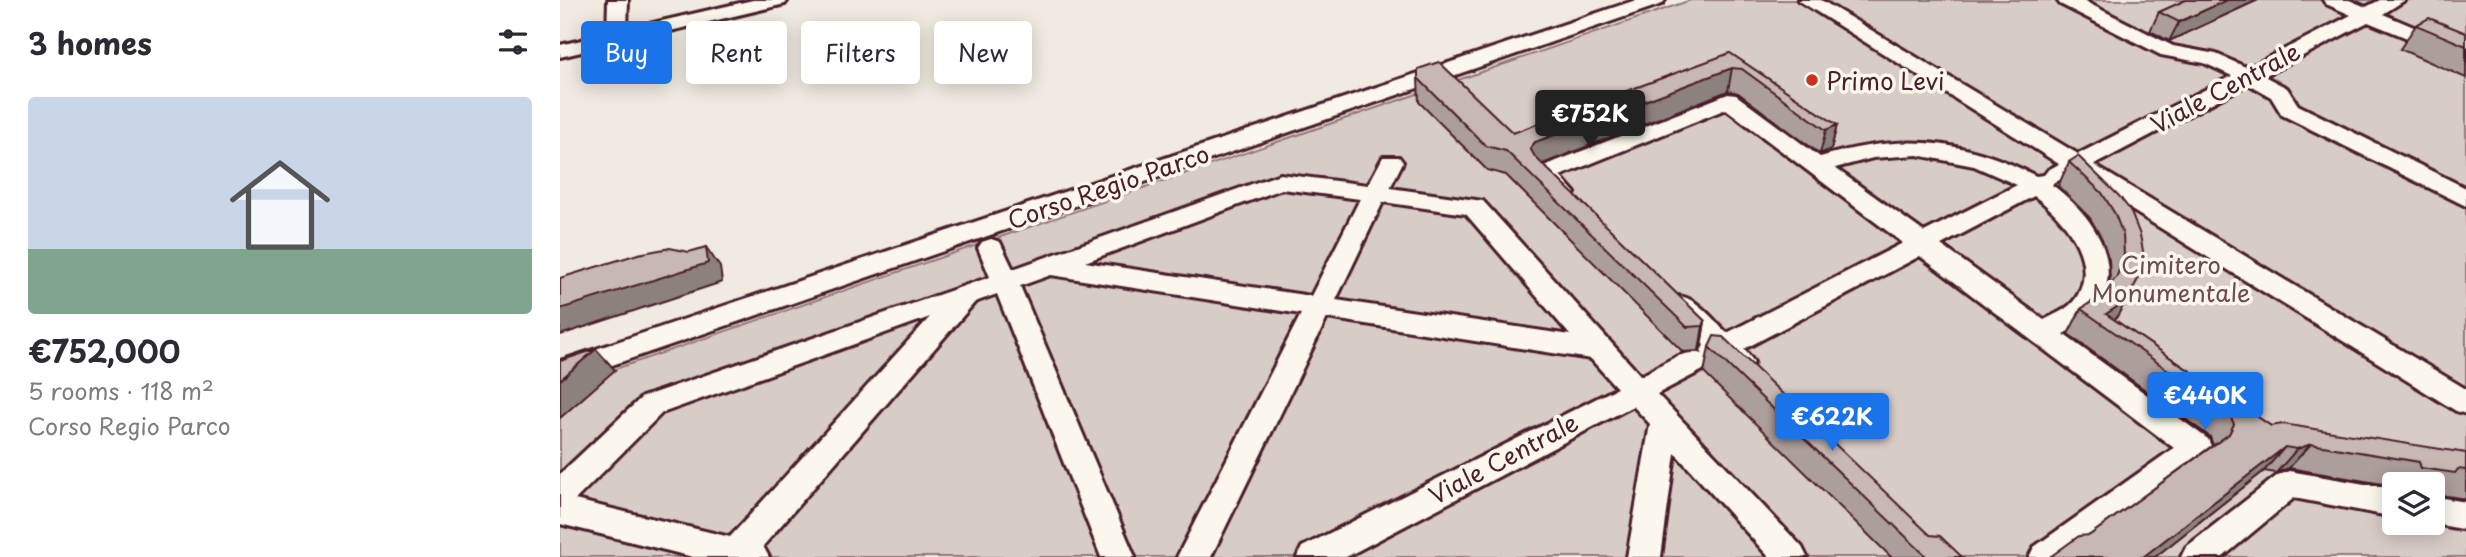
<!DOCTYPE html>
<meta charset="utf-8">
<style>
:root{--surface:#fff;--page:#f2f2f3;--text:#2b2b33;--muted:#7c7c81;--accent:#1a73e8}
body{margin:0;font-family:"Playpen Sans",sans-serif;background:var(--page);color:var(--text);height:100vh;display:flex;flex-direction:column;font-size:26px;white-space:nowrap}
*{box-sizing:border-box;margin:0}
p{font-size:23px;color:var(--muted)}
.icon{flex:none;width:38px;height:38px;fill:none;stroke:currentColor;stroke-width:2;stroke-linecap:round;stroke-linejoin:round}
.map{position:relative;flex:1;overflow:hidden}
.panel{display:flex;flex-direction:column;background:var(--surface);width:560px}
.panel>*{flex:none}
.guide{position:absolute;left:21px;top:21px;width:665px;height:63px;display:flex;gap:14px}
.buttons{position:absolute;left:1822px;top:472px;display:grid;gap:14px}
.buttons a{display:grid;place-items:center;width:63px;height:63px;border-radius:7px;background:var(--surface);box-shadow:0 4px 18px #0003;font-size:35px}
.price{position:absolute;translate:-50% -60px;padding:0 16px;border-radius:7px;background:var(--accent);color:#fff;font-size:23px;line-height:46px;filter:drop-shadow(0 2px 4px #0008)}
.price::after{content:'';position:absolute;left:50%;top:42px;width:21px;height:16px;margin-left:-10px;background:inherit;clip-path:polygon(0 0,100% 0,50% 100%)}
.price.active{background:#222;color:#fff}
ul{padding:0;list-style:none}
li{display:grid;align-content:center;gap:14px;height:371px;padding:0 28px}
li span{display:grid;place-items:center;height:217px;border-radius:7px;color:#555}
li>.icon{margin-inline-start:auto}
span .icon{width:126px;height:126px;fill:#fffc;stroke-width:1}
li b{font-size:30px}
h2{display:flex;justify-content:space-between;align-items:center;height:84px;padding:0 28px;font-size:30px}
.pill{padding:0 24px;border-radius:7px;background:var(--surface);box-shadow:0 4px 18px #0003;font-size:24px;line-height:63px}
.pill.active{background:var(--accent);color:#fff}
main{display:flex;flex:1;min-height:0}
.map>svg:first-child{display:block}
.green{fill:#d8ccc6;stroke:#917678;stroke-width:2;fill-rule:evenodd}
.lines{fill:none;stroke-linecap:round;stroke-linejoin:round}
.minor-casing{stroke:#4a1f2b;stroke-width:6}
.minor{fill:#fbf7ec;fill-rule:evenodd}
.wall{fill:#ac9e9a;stroke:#4a1f2b;stroke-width:2}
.shaded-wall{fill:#8c817d;stroke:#4a1f2b;stroke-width:2}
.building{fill:#c8b8b3;stroke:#4a1f2b;stroke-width:2}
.poi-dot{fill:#c8321e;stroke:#fbf7ec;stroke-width:2.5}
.labels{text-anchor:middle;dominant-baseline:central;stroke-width:7;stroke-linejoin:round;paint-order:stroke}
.poi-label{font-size:24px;fill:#4a1f2b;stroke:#fbf7ec;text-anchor:start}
.street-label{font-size:24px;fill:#4a1f2b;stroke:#fbf7ec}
.park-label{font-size:24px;fill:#6e4a52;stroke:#fbf7ec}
</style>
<main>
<section class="panel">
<h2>3 homes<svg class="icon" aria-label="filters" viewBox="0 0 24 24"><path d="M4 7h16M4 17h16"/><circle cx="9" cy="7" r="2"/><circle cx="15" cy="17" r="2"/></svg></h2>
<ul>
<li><span style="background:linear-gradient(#c9d6e8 70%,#7fa58c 0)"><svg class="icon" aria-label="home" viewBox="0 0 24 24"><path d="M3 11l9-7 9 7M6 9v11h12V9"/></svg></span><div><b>€752,000</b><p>5 rooms · 118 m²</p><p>Corso Regio Parco</p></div></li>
</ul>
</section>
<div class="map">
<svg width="1906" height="557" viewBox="0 0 1906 557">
<rect width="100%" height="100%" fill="#f0eae0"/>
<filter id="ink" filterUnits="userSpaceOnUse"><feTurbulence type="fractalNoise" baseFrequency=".0143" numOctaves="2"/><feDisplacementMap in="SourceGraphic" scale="14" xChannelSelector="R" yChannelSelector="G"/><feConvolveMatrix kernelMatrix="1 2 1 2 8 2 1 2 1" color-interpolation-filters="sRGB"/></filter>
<g filter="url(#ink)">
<path class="green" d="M 1131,0 L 1906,0 L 1906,557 L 0,557 L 0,388 ZM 1834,485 L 1872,485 L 1872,523 L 1834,523 Z"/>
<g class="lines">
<defs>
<g id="minor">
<path d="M 48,0 L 68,0 L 67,29 L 193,0 L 228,0 L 225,4 L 0,57 L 0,45 L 47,34 Z"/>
<path d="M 1076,0 L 1105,0 L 1102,4 L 0,383 L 0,361 Z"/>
<path d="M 1238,0 L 1261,0 L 1518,154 L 1672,76 L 1644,63 L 1601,55 L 1500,4 L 1497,0 L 1522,0 L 1613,46 L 1656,54 L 1688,68 L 1791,15 L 1766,4 L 1763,0 L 1789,0 L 1806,7 L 1820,0 L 1845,0 L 1823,14 L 1906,49 L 1906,62 L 1808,22 L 1704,76 L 1727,88 L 1738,105 L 1906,188 L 1906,206 L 1722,115 L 1711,97 L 1688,84 L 1534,165 L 1906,389 L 1906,414 L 1896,411 L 1515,175 L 1494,182 L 1492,185 C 1548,225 1578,295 1503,334 L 1648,439 L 1652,448 L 1648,457 L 1512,557 L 1469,557 L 1474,547 L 1614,448 L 1360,256 L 1184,349 L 1194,362 L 1190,370 C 1176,374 1174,369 1162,362 C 1159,360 1151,360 1145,358 L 1147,362 L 1143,370 L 1097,394 L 1242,547 L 1247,557 L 1209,557 L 1115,453 L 1101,557 L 1067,557 L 1090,424 L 1073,406 L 786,557 L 737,557 L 742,547 L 1057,388 L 1031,359 L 767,318 L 651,557 L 617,557 L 741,314 L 491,275 L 460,286 L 575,557 L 541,557 L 437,294 L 415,302 L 203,546 L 209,557 L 133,557 L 0,524 L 0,474 L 82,397 L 430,277 L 418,248 L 422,242 L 431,239 L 440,242 L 453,269 L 720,174 L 808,185 L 823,157 L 839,157 L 843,162 L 830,188 L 923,201 L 1081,376 C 1099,367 1122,348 1143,354 L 1141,351 L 1144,345 L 1109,311 L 1106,304 L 1109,297 C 1132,290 1151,318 1167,333 L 1343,243 L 1166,109 L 1000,176 L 1015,193 L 1011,198 C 994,203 982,188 972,174 L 976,169 L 1168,94 L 1176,95 L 1260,157 C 1339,133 1403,138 1476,176 L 1484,175 L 1488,170 L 1499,164 ZM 1357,155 L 1414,166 L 1457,185 L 1364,232 L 1275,168 L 1313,158 ZM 722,189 L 800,199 L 751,296 L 525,262 ZM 1474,196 C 1503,216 1540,261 1516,298 C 1509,309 1495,314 1484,320 L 1381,245 ZM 823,202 L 906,214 L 1010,335 L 776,300 ZM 370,317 L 170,537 L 15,500 L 102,413 Z"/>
<path d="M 1729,471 L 1834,489 L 1834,517 L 1734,498 L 1663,557 L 1621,557 L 1626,547 L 1718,475 Z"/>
<path d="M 1872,496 L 1906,502 L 1906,530 L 1871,523 Z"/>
</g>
</defs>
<use href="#minor" class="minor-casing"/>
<use href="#minor" class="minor"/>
</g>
<g class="wall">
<path d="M 1626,0 L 1698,0 L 1609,41 L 1590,31 L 1599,12 Z"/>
<path d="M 1856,25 L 1906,33 L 1906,78 L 1840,49 Z"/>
<path d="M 1170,53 L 1277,125 L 1271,149 L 1260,154 L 1178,93 L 1168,91 L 982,164 L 1145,321 L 1141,346 L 1139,351 L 1123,352 L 946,175 L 927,170 L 859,102 L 858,78 L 953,133 Z"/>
<path d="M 1509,162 L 1570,210 L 1555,320 L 1711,426 L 1906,453 L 1906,499 L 1874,494 L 1872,495 L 1872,485 L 1834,485 L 1834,486 L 1729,468 L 1716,473 L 1704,471 L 1595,557 L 1490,557 L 1530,535 L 1653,445 L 1650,437 L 1508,334 L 1521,309 L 1542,295 L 1547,288 L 1550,280 L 1549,260 L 1542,239 L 1530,218 L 1498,186 Z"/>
<path d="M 1149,347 L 1370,535 L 1402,557 L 1331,557 L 1144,373 Z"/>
</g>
<g class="shaded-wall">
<path d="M 1667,0 L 1698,0 L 1609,41 L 1619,22 Z"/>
<path d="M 1172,68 L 1168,91 L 975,167 L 970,148 L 975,142 Z"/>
<path d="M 1277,125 L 1271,149 L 1260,154 L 1266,130 Z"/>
<path d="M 146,247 L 160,267 L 162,282 L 0,335 L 0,309 Z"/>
<path d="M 1566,301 L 1551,327 L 1546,314 Z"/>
<path d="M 1145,321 L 1141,346 L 1139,351 L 1143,326 Z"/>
<path d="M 36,349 L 55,370 L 0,418 L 0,380 Z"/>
<path d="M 1751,444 L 1729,468 L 1716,473 L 1737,449 Z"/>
<path d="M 1725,447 L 1704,471 L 1595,557 L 1583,557 Z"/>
</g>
<g class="building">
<path d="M 1626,0 L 1667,0 L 1619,22 L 1599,12 Z"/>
<path d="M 1869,18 L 1906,33 L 1906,46 L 1856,25 Z"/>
<path d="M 1170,53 L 1277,125 L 1266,130 L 1182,69 L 1172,68 L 975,142 L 970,148 L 975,157 L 1145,321 L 1143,326 L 1127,327 L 946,151 L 926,146 L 858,78 L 858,69 L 879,62 L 953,133 Z"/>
<path d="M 1518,156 L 1559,196 L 1570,210 L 1580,235 L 1583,251 L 1581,274 L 1566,301 L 1546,314 L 1711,426 L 1723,424 L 1906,453 L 1906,470 L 1898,469 L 1895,473 L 1861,468 L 1859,462 L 1751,444 L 1737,449 L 1725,447 L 1583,557 L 1490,557 L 1519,536 L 1530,535 L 1669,434 L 1674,424 L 1668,412 L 1521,309 L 1542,295 L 1557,276 L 1564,255 L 1563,235 L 1555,214 L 1542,193 L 1509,162 Z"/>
<path d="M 146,247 L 148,263 L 0,309 L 0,278 L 78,254 L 110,248 L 129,252 Z"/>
<path d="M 1154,336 L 1163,337 L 1370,535 L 1380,536 L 1402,557 L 1367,557 L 1149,347 Z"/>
<path d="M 36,349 L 0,380 L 0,361 Z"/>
</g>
</g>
<circle class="poi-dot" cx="1252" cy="80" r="7"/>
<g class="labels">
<g class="poi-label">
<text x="1266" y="80">Primo Levi</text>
</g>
<g class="street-label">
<text transform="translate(1665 87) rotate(-28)">Viale Centrale</text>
<text transform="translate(548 186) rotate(-19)">Corso Regio Parco</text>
<text transform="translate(943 458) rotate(-28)">Viale Centrale</text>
</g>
<g class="park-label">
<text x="1611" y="264">Cimitero<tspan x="1611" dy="28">Monumentale</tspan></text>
</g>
</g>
</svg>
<div class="buttons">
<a><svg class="icon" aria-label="layers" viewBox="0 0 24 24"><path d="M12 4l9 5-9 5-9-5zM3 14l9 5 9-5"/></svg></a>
</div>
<b class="price active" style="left:1030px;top:150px">€752K</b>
<b class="price" style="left:1645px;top:432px">€440K</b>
<b class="price" style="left:1272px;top:453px">€622K</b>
<div class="guide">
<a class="pill active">Buy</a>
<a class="pill">Rent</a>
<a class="pill">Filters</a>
<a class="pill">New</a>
</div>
</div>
</main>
